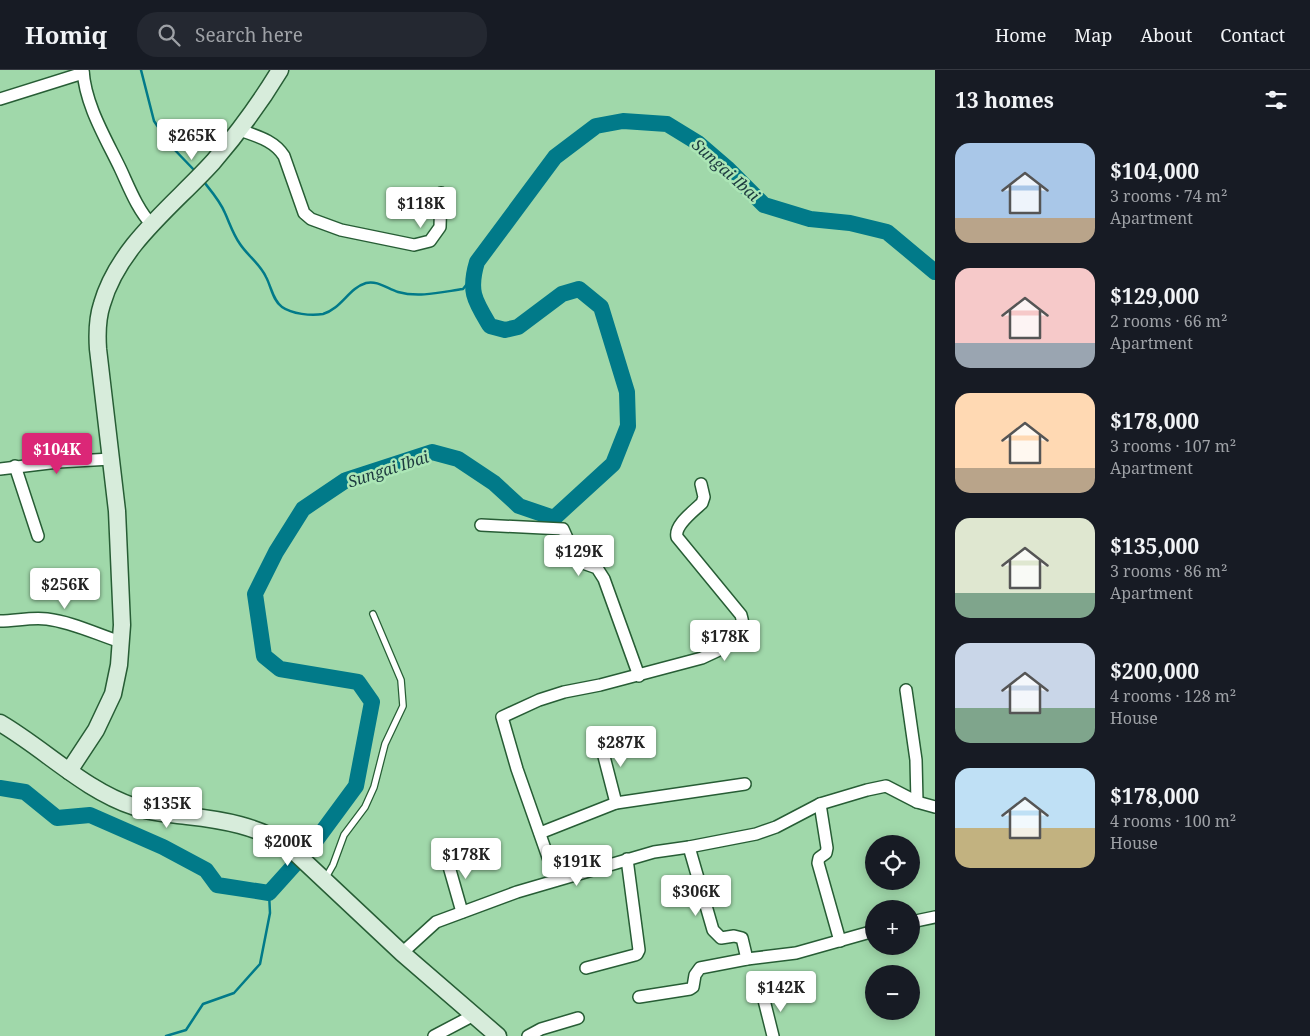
<!DOCTYPE html>
<meta charset="utf-8">
<style>
:root{--surface:#171b24;--page:#242831;--text:#f1f3f6;--muted:#9ea1a6;--line:#363941;--accent:#db2777}
body{margin:0;font-family:"Noto Serif",serif;background:var(--page);color:var(--text);height:100vh;display:flex;flex-direction:column;font-size:19px;white-space:nowrap}
*{box-sizing:border-box;margin:0}
p{font-size:16px;color:var(--muted)}
.icon{flex:none;width:28px;height:28px;fill:none;stroke:currentColor;stroke-width:2;stroke-linecap:round;stroke-linejoin:round}
.map{position:relative;flex:1;overflow:hidden}
.side{display:flex;flex-direction:column;background:var(--surface);width:375px}
.side>*{flex:none}
.buttons{position:absolute;left:865px;top:765px;display:grid;gap:10px}
.buttons a{display:grid;place-items:center;width:55px;height:55px;border-radius:50%;background:var(--surface);box-shadow:0 2px 12px #0003;font-size:25px}
.price{position:absolute;translate:-50% -42px;padding:0 11px;border-radius:5px;background:#fff;color:#222;font-size:16px;line-height:32px;filter:drop-shadow(0 1px 2px #0008)}
.price::after{content:'';position:absolute;left:50%;top:30px;width:15px;height:11px;margin-left:-8px;background:inherit;clip-path:polygon(0 0,100% 0,50% 100%)}
.price.on{background:var(--accent);color:#fff}
ul{padding:0;list-style:none}
li{display:flex;align-items:center;gap:15px;height:125px;padding:0 20px}
li span{display:grid;place-items:center;flex:none;width:140px;height:100px;border-radius:15px;color:#555}
li>.icon{margin-inline-start:auto}
span .icon{width:60px;height:60px;fill:#fffc;stroke-width:1}
li b{font-size:21px}
h2{display:flex;justify-content:space-between;align-items:center;height:60px;padding:0 20px;font-size:21px}
header{display:flex;align-items:center;gap:30px;box-sizing:border-box;height:70px;padding:0 25px;background:var(--surface);border-bottom:1px solid var(--line)}
header strong{font-size:24px}
nav{display:flex;gap:28px;margin-inline-start:auto;font-size:18px}
.search{width:350px;height:45px;background:var(--page);display:flex;align-items:center;gap:12px;box-sizing:border-box;padding:0 18px;border-radius:20px;color:var(--muted);font-size:19px}
main{display:flex;flex:1;min-height:0}
.map>svg:first-child{display:block}
.lines{fill:none;stroke-linecap:round;stroke-linejoin:round}
.stream{stroke:#017a89;stroke-width:2.5}
.river{stroke:#017a89;stroke-width:16}
.lane-casing{stroke:#275d35;stroke-width:8}
.street-casing{stroke:#275d35;stroke-width:14}
.secondary-casing{stroke:#275d35;stroke-width:19}
.lane{stroke:#fff;stroke-width:5.5}
.street{stroke:#fff;stroke-width:11}
.secondary{stroke:#d7ecdb;stroke-width:16}
.labels{text-anchor:middle;dominant-baseline:central;stroke-width:5;stroke-linejoin:round;paint-order:stroke}
.water-label{font-size:16px;font-style:italic;fill:#1c3a3f;stroke:#ace6b6}
</style>
<header>
<strong>Homiq</strong>
<div class="search"><svg class="icon" aria-label="search" viewBox="0 0 24 24"><circle cx="10" cy="10" r="6"/><path d="M15 15l6 6"/></svg>Search here</div>
<nav><a>Home</a><a>Map</a><a>About</a><a>Contact</a></nav>
</header>
<main>
<div class="map">
<svg width="935" height="966" viewBox="0 0 935 966">
<rect width="100%" height="100%" fill="#a0d8aa"/>
<g class="lines">
<g class="stream">
<path d="M 141,0 L 154,51 L 171,76 L 196,102"/>
<path d="M 204,112 C 212,122 220,131 225,143 C 230,154 233,164 240,174 C 248,186 260,194 266,207 C 271,216 273,231 282,237 C 292,244 311,246 323,244 C 341,239 349,218 366,213 C 377,210 388,219 398,222 C 419,228 442,222 463,219 L 471,209"/>
<path d="M 166,966 L 186,960 L 203,934 L 234,923 L 260,894 L 270,843 L 269,823"/>
</g>
<path class="river" d="M 0,718 L 25,722 L 57,748 L 90,745 L 163,777 L 206,800 L 217,815 L 269,823 L 314,773 L 356,716 L 372,632 L 358,612 L 280,599 L 264,586 L 255,524 L 276,482 L 303,439 L 346,410 L 432,382 L 458,389 L 494,413 L 519,436 L 554,448 L 613,394 L 628,356 L 627,322 L 601,237 L 579,219 L 562,224 L 518,257 L 505,260 L 490,256 C 475,231 468,222 477,192 L 555,87 L 596,56 L 623,51 L 667,54 L 698,73 L 727,98 L 764,135 L 810,149 L 850,153 L 887,162 L 935,202"/>
<defs>
<path id="lane" d="M 325,809 L 333,795 L 344,765 L 365,737 L 374,717 L 385,674 L 403,636 L 401,610 L 373,544"/>
<g id="street">
<path d="M 83,0 C 85,34 105,67 120,98 C 129,117 137,139 152,155"/>
<path d="M 0,29 L 83,3"/>
<path d="M 240,60 C 256,66 274,70 284,86 L 304,143 L 311,149 L 341,160 L 414,175 L 430,171 L 440,157 L 441,123"/>
<path d="M 15,396 L 38,466"/>
<path d="M 0,399 L 58,392 L 111,389"/>
<path d="M 481,455 L 563,459 L 575,486 L 580,492 L 597,498 L 604,509 L 639,606"/>
<path d="M 0,551 C 16,551 31,547 47,549 C 72,552 96,564 121,572"/>
<path d="M 906,620 L 916,690 L 917,732"/>
<path d="M 600,671 L 616,733"/>
<path d="M 820,734 L 827,778 L 826,783 L 819,788 L 818,793 L 840,871"/>
<path d="M 540,763 L 616,733 L 745,714"/>
<path d="M 689,777 L 713,860 L 721,868 L 734,866 L 742,868 L 747,889"/>
<path d="M 446,786 L 462,842"/>
<path d="M 556,810 L 517,699 L 502,647 L 539,630 L 564,622 L 600,615 L 702,588 L 717,581 L 740,565 C 745,559 743,553 741,545 L 677,467 C 674,455 694,441 702,433 L 704,427 L 701,414"/>
<path d="M 911,852 L 935,847"/>
<path d="M 402,883 L 436,852 L 517,822 L 654,782 L 689,777 L 756,764 L 776,757 L 820,734 L 867,720 L 886,716 L 917,732 L 935,737"/>
<path d="M 586,898 L 635,885 L 637,884 L 639,880 L 627,789"/>
<path d="M 763,926 L 773,966"/>
<path d="M 639,927 L 690,919 L 693,917 L 695,905 L 700,898 L 747,889 L 796,883 L 874,861"/>
<path d="M 434,966 L 474,945"/>
<path d="M 528,966 L 541,959 L 578,948"/>
</g>
<g id="secondary">
<path d="M 0,653 C 46,680 84,720 135,737 C 152,743 170,744 187,746 C 223,750 258,756 288,776 L 402,883 L 498,966"/>
<path d="M 69,701 L 96,660 L 113,624 L 119,595 L 122,555 L 117,441 L 98,279 C 97,264 97,249 102,234 C 119,175 173,136 213,92 C 238,63 260,33 280,0"/>
</g>
</defs>
<use href="#lane" class="lane-casing"/>
<use href="#street" class="street-casing"/>
<use href="#secondary" class="secondary-casing"/>
<use href="#lane" class="lane"/>
<use href="#street" class="street"/>
<use href="#secondary" class="secondary"/>
</g>
<g class="labels">
<g class="water-label">
<text transform="translate(726 100) rotate(42)">Sungai Ibai</text>
<text transform="translate(388 399) rotate(-18)">Sungai Ibai</text>
</g>
</g>
</svg>
<div class="buttons">
<a><svg class="icon" aria-label="locate" viewBox="0 0 24 24"><circle cx="12" cy="12" r="6"/><path d="M12 2v4M12 18v4M2 12h4M18 12h4"/></svg></a>
<a>+</a>
<a>−</a>
</div>
<b class="price" style="left:192px;top:91px">$265K</b>
<b class="price" style="left:421px;top:159px">$118K</b>
<b class="price on" style="left:57px;top:405px">$104K</b>
<b class="price" style="left:579px;top:507px">$129K</b>
<b class="price" style="left:65px;top:540px">$256K</b>
<b class="price" style="left:725px;top:592px">$178K</b>
<b class="price" style="left:621px;top:698px">$287K</b>
<b class="price" style="left:167px;top:759px">$135K</b>
<b class="price" style="left:288px;top:797px">$200K</b>
<b class="price" style="left:466px;top:810px">$178K</b>
<b class="price" style="left:577px;top:817px">$191K</b>
<b class="price" style="left:696px;top:847px">$306K</b>
<b class="price" style="left:781px;top:943px">$142K</b>
</div>
<section class="side">
<h2>13 homes<svg class="icon" aria-label="filters" viewBox="0 0 24 24"><path d="M4 7h16M4 17h16"/><circle cx="9" cy="7" r="2"/><circle cx="15" cy="17" r="2"/></svg></h2>
<ul>
<li><span style="background:linear-gradient(#a9c7e8 75%,#b9a48a 0)"><svg class="icon" aria-label="home" viewBox="0 0 24 24"><path d="M3 11l9-7 9 7M6 9v11h12V9"/></svg></span><div><b>$104,000</b><p>3 rooms · 74 m²</p><p>Apartment</p></div></li>
<li><span style="background:linear-gradient(#f6c9c9 75%,#9aa5b1 0)"><svg class="icon" aria-label="home" viewBox="0 0 24 24"><path d="M3 11l9-7 9 7M6 9v11h12V9"/></svg></span><div><b>$129,000</b><p>2 rooms · 66 m²</p><p>Apartment</p></div></li>
<li><span style="background:linear-gradient(#ffd9b3 75%,#b9a48a 0)"><svg class="icon" aria-label="home" viewBox="0 0 24 24"><path d="M3 11l9-7 9 7M6 9v11h12V9"/></svg></span><div><b>$178,000</b><p>3 rooms · 107 m²</p><p>Apartment</p></div></li>
<li><span style="background:linear-gradient(#dfe7d0 75%,#7fa58c 0)"><svg class="icon" aria-label="home" viewBox="0 0 24 24"><path d="M3 11l9-7 9 7M6 9v11h12V9"/></svg></span><div><b>$135,000</b><p>3 rooms · 86 m²</p><p>Apartment</p></div></li>
<li><span style="background:linear-gradient(#c9d6e8 65%,#7fa58c 0)"><svg class="icon" aria-label="home" viewBox="0 0 24 24"><path d="M3 11l9-7 9 7M6 9v11h12V9"/></svg></span><div><b>$200,000</b><p>4 rooms · 128 m²</p><p>House</p></div></li>
<li><span style="background:linear-gradient(#bfe0f5 60%,#c2b280 0)"><svg class="icon" aria-label="home" viewBox="0 0 24 24"><path d="M3 11l9-7 9 7M6 9v11h12V9"/></svg></span><div><b>$178,000</b><p>4 rooms · 100 m²</p><p>House</p></div></li>
</ul>
</section>
</main>
